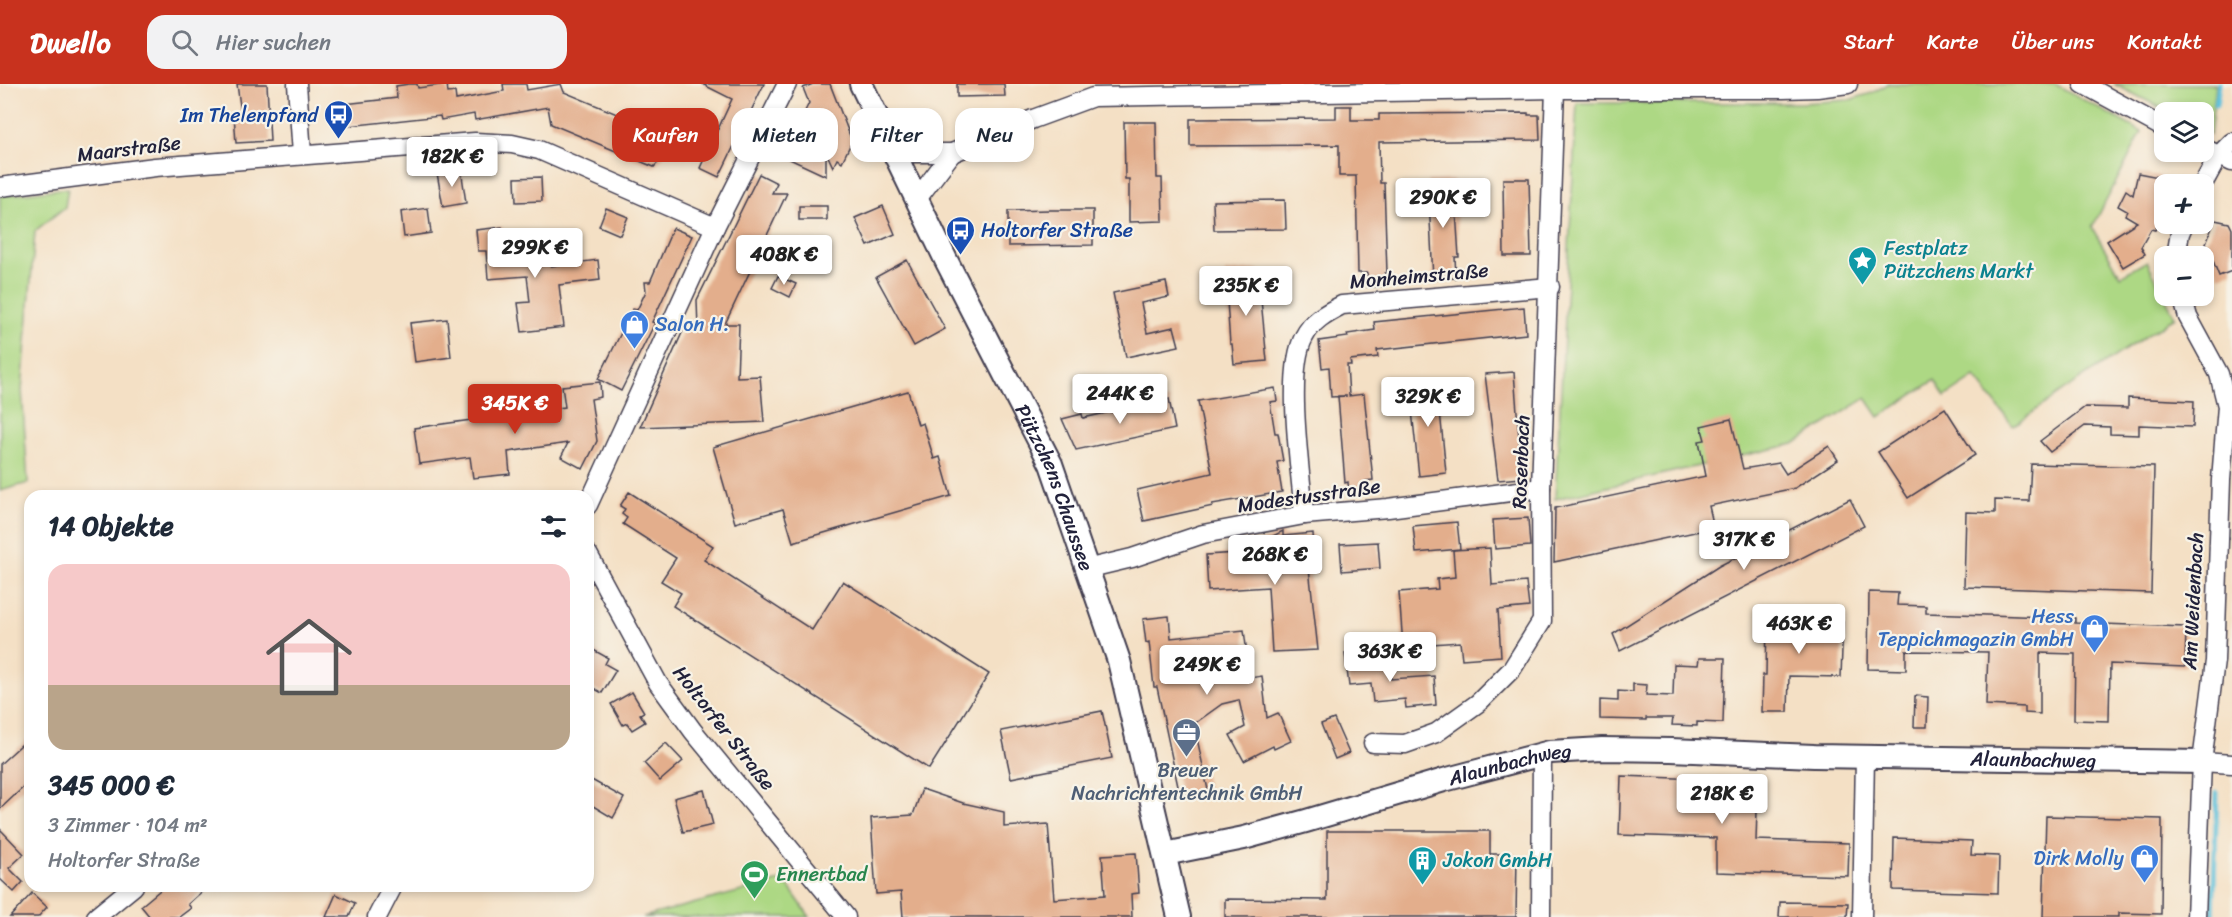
<!DOCTYPE html>
<html lang="de">
<meta charset="utf-8">
<style>
:root{--surface:#fff;--page:#f2f2f3;--text:#1f2937;--muted:#747a83;--line:#e0e1e3;--accent:#c8321e}
body{margin:0;font-family:Sriracha,sans-serif;background:var(--page);color:var(--text);height:100vh;display:flex;flex-direction:column;font-size:22px;white-space:nowrap}
*{box-sizing:border-box;margin:0}
p{font-size:20px;color:var(--muted)}
.icon{flex:none;width:33px;height:33px;fill:none;stroke:currentColor;stroke-width:2;stroke-linecap:round;stroke-linejoin:round}
.map{position:relative;flex:1;overflow:hidden}
.drawer{position:absolute;left:24px;top:406px;width:570px;height:402px;display:flex;flex-direction:column;background:var(--surface);border-radius:18px;box-shadow:0 3px 9px #0003}
.drawer>*{flex:none}
.guide{position:absolute;left:612px;top:24px;width:570px;height:54px;display:flex;gap:12px}
.fabs{position:absolute;left:2154px;top:18px;display:grid;gap:12px}
.fabs a{display:grid;place-items:center;width:60px;height:60px;border-radius:12px;background:var(--surface);box-shadow:0 3px 9px #0003;font-size:30px}
.price{position:absolute;translate:-50% -51px;padding:0 14px;border-radius:6px;background:#fff;color:#222;font-size:20px;line-height:39px;filter:drop-shadow(0 2px 3px #0008)}
.price::after{content:'';position:absolute;left:50%;top:36px;width:18px;height:14px;margin-left:-9px;background:inherit;clip-path:polygon(0 0,100% 0,50% 100%)}
.price.active{background:var(--accent);color:#fff}
ul{padding:0;list-style:none}
li{display:grid;align-content:center;gap:12px;height:318px;padding:0 24px}
li+li{border-top:2px solid var(--line)}
li span{display:grid;place-items:center;height:186px;border-radius:18px;color:#555}
li>.icon{margin-inline-start:auto}
span .icon{width:108px;height:108px;fill:#fffc;stroke-width:1}
li b{font-size:26px}
h2{display:flex;justify-content:space-between;align-items:center;height:72px;padding:0 24px;font-size:26px}
.chip{padding:0 21px;border-radius:18px;background:var(--surface);box-shadow:0 3px 9px #0003;font-size:21px;line-height:54px}
.chip.active{background:var(--accent);color:#fff}
header{display:flex;align-items:center;gap:36px;box-sizing:border-box;height:84px;padding:0 30px;background:var(--accent);color:#fff}
header strong{font-size:28px}
nav{display:flex;gap:33px;margin-inline-start:auto;font-size:21px}
.search{width:420px;height:54px;background:var(--page);display:flex;align-items:center;gap:15px;box-sizing:border-box;padding:0 21px;border-radius:18px;color:var(--muted);font-size:22px}
.map>svg:first-child{display:block}
.green{fill:#add884;stroke:#687d60;stroke-width:1.5}
.lines{fill:none;stroke-linecap:round;stroke-linejoin:round}
.stream{stroke:#5dc1db;stroke-width:5}
.building{fill:#e3ae8c}
.minor-casing{stroke:#423e50;stroke-width:21}
.tertiary-casing{stroke:#423e50;stroke-width:26}
.minor{stroke:#fff;stroke-width:18}
.tertiary{stroke:#fff;stroke-width:22}
.labels{text-anchor:middle;dominant-baseline:central;stroke-width:4.5;stroke-linejoin:round;paint-order:stroke}
.transit-label{font-size:20px;fill:#164399;stroke:#f7f3e8;text-anchor:end}
.street-label{font-size:20px;fill:#22223b;stroke:#f7f3e8}
.culture-label{font-size:20px;fill:#0d838f;stroke:#f7f3e8;text-anchor:start}
.shop-label{font-size:20px;fill:#366cbe;stroke:#f7f3e8;text-anchor:end}
.service-label{font-size:20px;fill:#4e5e75;stroke:#f7f3e8}
.leisure-label{font-size:20px;fill:#27864d;stroke:#f7f3e8;text-anchor:start}
</style>
<header>
<strong>Dwello</strong>
<div class="search"><svg class="icon" aria-label="search" viewBox="0 0 24 24"><circle cx="10" cy="10" r="6"/><path d="M15 15l6 6"/></svg>Hier suchen</div>
<nav><a>Start</a><a>Karte</a><a>Über uns</a><a>Kontakt</a></nav>
</header>
<div class="map">
<svg width="2232" height="833" viewBox="0 0 2232 833">
<rect width="100%" height="100%" fill="#f7f3e8"/>
<filter id="ink" filterUnits="userSpaceOnUse"><feTurbulence type="fractalNoise" baseFrequency=".0167" numOctaves="2"/><feDisplacementMap in="SourceGraphic" scale="12" xChannelSelector="R" yChannelSelector="G"/><feConvolveMatrix kernelMatrix="1 2 1 2 8 2 1 2 1" color-interpolation-filters="sRGB"/></filter>
<filter id="wash" filterUnits="userSpaceOnUse"><feTurbulence type="fractalNoise" baseFrequency=".008" numOctaves="4" result="noise"/><feDisplacementMap in="SourceGraphic" scale="24" xChannelSelector="R" yChannelSelector="G"/><feGaussianBlur stdDeviation="1.35" result="paint"/><feColorMatrix in="noise" values="0 0 0 0 0 0 0 0 0 0 0 0 0 0 0 0 0 1.4 0 .05"/><feComposite in="paint" operator="in"/></filter>
<g filter="url(#wash)">
<rect width="100%" height="100%" fill="#f4e0c5"/>
<g class="green">
<path d="M 1888,0 L 2055,0 L 2142,48 L 2092,144 L 2121,192 L 2147,177 L 2175,233 L 2074,299 L 2013,342 L 1975,293 L 1945,313 L 1935,296 L 1879,333 L 1866,314 L 1794,360 L 1555,415 L 1577,19 L 1802,19 L 1849,16 L 1872,9 Z"/>
<path d="M 2114,0 L 2216,0 L 2210,50 L 2204,47 L 2204,28 L 2169,28 Z"/>
<path d="M 68,104 L 65,123 L 35,147 L 22,306 L 28,399 L 0,407 L 0,112 Z"/>
<path d="M 784,796 L 810,833 L 643,833 Z"/>
</g>
<g class="lines">
<g class="stream">
<path d="M 2216,21 L 2219,0"/>
<path d="M 2213,833 L 2217,709"/>
</g>
</g>
<g id="blocks">
<g class="building">
<path d="M 237,0 L 267,0 L 270,57 L 236,59 L 234,30 L 241,29 Z"/>
<path d="M 409,0 L 417,0 L 418,4 L 447,0 L 448,9 L 455,8 L 456,16 L 504,7 L 503,0 L 526,0 L 527,6 L 561,0 L 564,8 L 629,35 L 632,52 L 657,47 L 672,53 L 663,73 L 654,83 L 551,40 L 548,23 L 475,36 L 474,30 L 441,36 L 440,32 L 348,42 L 346,29 L 335,21 L 397,14 L 396,2 Z"/>
<path d="M 702,0 L 764,0 L 719,93 L 700,84 L 732,15 Z"/>
<path d="M 813,0 L 830,0 L 852,57 L 842,78 L 837,75 L 833,83 L 826,68 L 826,92 L 783,72 L 809,19 L 803,4 Z"/>
<path d="M 957,0 L 1004,0 L 1005,12 L 957,13 Z"/>
<path d="M 1336,22 L 1351,22 L 1351,36 L 1379,36 L 1379,30 L 1528,29 L 1528,31 L 1539,31 L 1540,56 L 1379,58 L 1380,99 L 1384,99 L 1387,189 L 1385,189 L 1385,202 L 1367,203 L 1367,189 L 1358,189 L 1356,92 L 1339,92 L 1339,61 L 1190,62 L 1190,35 L 1336,34 Z"/>
<path d="M 1124,38 L 1156,38 L 1157,94 L 1162,94 L 1163,137 L 1129,138 L 1129,95 L 1125,95 Z"/>
<path d="M 461,85 L 466,119 L 443,123 L 437,89 Z"/>
<path d="M 2138,89 L 2164,94 L 2158,123 L 2164,121 L 2163,125 L 2164,127 L 2155,146 L 2151,145 L 2141,163 L 2145,170 L 2123,183 L 2107,157 L 2137,138 L 2125,131 L 2127,127 L 2118,122 L 2126,106 L 2133,111 Z"/>
<path d="M 759,90 L 777,99 L 772,109 L 787,109 L 725,240 L 739,240 L 737,293 L 760,292 L 764,338 L 640,343 L 686,240 L 698,245 L 697,216 Z"/>
<path d="M 541,93 L 542,117 L 516,118 L 515,94 Z"/>
<path d="M 1503,95 L 1529,95 L 1531,172 L 1504,172 Z"/>
<path d="M 1454,96 L 1459,173 L 1455,173 L 1456,194 L 1433,195 L 1428,97 Z"/>
<path d="M 1285,116 L 1286,145 L 1214,146 L 1213,117 Z"/>
<rect x="799" y="122" width="28" height="14"/>
<path d="M 883,122 L 895,150 L 868,162 L 855,134 Z"/>
<path d="M 428,124 L 431,149 L 404,153 L 401,128 Z"/>
<path d="M 606,124 L 628,133 L 620,151 L 599,142 Z"/>
<path d="M 1050,126 L 1093,126 L 1093,161 L 1008,162 L 1008,127 Z"/>
<path d="M 2215,136 L 2229,139 L 2232,145 L 2232,187 L 2219,192 L 2206,159 Z"/>
<path d="M 502,143 L 504,173 L 550,168 L 551,182 L 598,176 L 600,196 L 559,201 L 564,243 L 522,248 L 518,219 L 530,218 L 527,192 L 488,195 L 486,167 L 478,167 L 476,146 Z"/>
<path d="M 673,144 L 692,152 L 652,238 L 655,239 L 621,307 L 598,295 L 633,225 L 637,226 L 646,207 L 645,198 L 650,198 Z"/>
<path d="M 795,164 L 797,178 L 771,182 L 768,169 Z"/>
<path d="M 907,176 L 945,245 L 914,262 L 876,193 Z"/>
<path d="M 1258,185 L 1267,277 L 1234,280 L 1232,260 L 1230,260 L 1225,188 Z"/>
<path d="M 778,192 L 796,200 L 790,213 L 772,204 Z"/>
<path d="M 1166,198 L 1169,213 L 1141,219 L 1147,249 L 1174,243 L 1179,262 L 1126,273 L 1113,209 Z"/>
<path d="M 1524,223 L 1526,250 L 1377,266 L 1378,273 L 1350,276 L 1351,281 L 1347,281 L 1349,312 L 1364,310 L 1373,396 L 1366,397 L 1367,407 L 1349,409 L 1348,398 L 1345,399 L 1338,312 L 1347,312 L 1331,313 L 1329,283 L 1322,284 L 1319,257 L 1348,253 L 1347,250 L 1375,246 L 1374,238 Z"/>
<path d="M 447,235 L 451,273 L 415,278 L 410,239 Z"/>
<path d="M 1514,288 L 1522,394 L 1498,396 L 1485,290 Z"/>
<path d="M 1437,296 L 1446,389 L 1419,392 L 1409,299 Z"/>
<path d="M 600,298 L 601,313 L 591,315 L 597,357 L 583,385 L 561,373 L 568,359 L 508,368 L 510,390 L 473,394 L 470,373 L 419,380 L 414,344 L 565,323 L 562,302 Z"/>
<path d="M 1275,304 L 1277,317 L 1270,318 L 1275,349 L 1278,349 L 1283,377 L 1277,378 L 1282,408 L 1212,420 L 1213,422 L 1144,437 L 1137,406 L 1212,389 L 1198,317 Z"/>
<path d="M 908,307 L 918,341 L 923,339 L 934,375 L 940,373 L 951,412 L 793,458 L 783,425 L 735,439 L 713,363 Z"/>
<path d="M 2128,314 L 2194,317 L 2193,343 L 2139,341 L 2139,351 L 2110,350 L 2110,343 L 2085,342 L 2050,368 L 2040,357 L 2085,323 L 2128,324 Z"/>
<path d="M 1169,315 L 1175,345 L 1076,366 L 1062,335 L 1082,330 L 1083,334 Z"/>
<path d="M 1945,324 L 1975,371 L 1908,414 L 1878,368 Z"/>
<path d="M 1731,335 L 1743,385 L 1779,379 L 1786,390 L 1829,362 L 1838,376 L 1795,404 L 1709,422 L 1714,444 L 1554,478 L 1555,424 L 1706,392 L 1699,357 L 1705,356 L 1701,342 Z"/>
<path d="M 2031,380 L 2154,383 L 2151,509 L 1964,503 L 1966,428 L 1995,429 L 1995,416 L 2029,417 Z"/>
<path d="M 629,408 L 713,462 L 704,476 L 812,546 L 843,497 L 989,590 L 929,685 L 673,522 L 681,509 L 661,497 L 676,474 L 623,440 L 627,434 L 622,430 L 625,425 L 620,422 Z"/>
<path d="M 1850,415 L 1864,442 L 1620,567 L 1613,550 L 1719,482 Z"/>
<path d="M 1528,434 L 1530,462 L 1495,465 L 1493,436 Z"/>
<path d="M 1457,438 L 1460,465 L 1416,469 L 1413,442 Z"/>
<path d="M 1283,447 L 1283,452 L 1313,449 L 1315,484 L 1309,484 L 1318,566 L 1272,568 L 1268,503 L 1208,507 L 1206,471 L 1254,468 L 1261,458 Z"/>
<path d="M 1378,458 L 1380,484 L 1342,487 L 1340,460 Z"/>
<path d="M 1490,464 L 1492,501 L 1526,498 L 1529,523 L 1498,526 L 1501,572 L 1462,575 L 1460,558 L 1403,562 L 1399,508 L 1438,505 L 1437,495 L 1455,493 L 1453,466 Z"/>
<path d="M 1869,508 L 1898,509 L 1897,521 L 1926,522 L 1926,529 L 2075,534 L 2075,539 L 2186,543 L 2185,583 L 2110,580 L 2109,637 L 2074,636 L 2075,570 L 2040,569 L 2040,630 L 2025,629 L 2025,623 L 1986,621 L 1988,568 L 1906,567 L 1906,586 L 1868,585 Z"/>
<path d="M 1793,526 L 1818,526 L 1818,537 L 1843,538 L 1841,593 L 1789,592 L 1788,628 L 1762,628 L 1763,591 L 1766,591 L 1767,536 L 1793,536 Z"/>
<path d="M 1169,532 L 1171,554 L 1244,546 L 1250,594 L 1262,592 L 1267,634 L 1278,629 L 1291,657 L 1274,665 L 1273,662 L 1244,677 L 1230,651 L 1245,643 L 1239,616 L 1222,620 L 1194,640 L 1208,706 L 1180,712 L 1157,603 L 1154,603 L 1149,558 L 1146,559 L 1143,535 Z"/>
<path d="M 588,563 L 608,574 L 605,580 L 616,586 L 602,609 L 588,601 Z"/>
<path d="M 1367,567 L 1369,584 L 1390,582 L 1391,595 L 1434,592 L 1436,621 L 1406,624 L 1405,615 L 1373,618 L 1371,600 L 1349,602 L 1345,569 Z"/>
<path d="M 1699,574 L 1725,574 L 1723,639 L 1697,638 L 1697,642 L 1672,641 L 1673,634 L 1646,634 L 1646,636 L 1600,635 L 1600,616 L 1618,617 L 1618,607 L 1633,608 L 1633,600 L 1647,601 L 1646,611 L 1673,612 L 1674,580 L 1698,581 Z"/>
<path d="M 632,608 L 644,628 L 640,630 L 645,638 L 632,646 L 627,639 L 623,641 L 611,620 Z"/>
<path d="M 1915,612 L 1928,613 L 1927,643 L 1914,643 Z"/>
<path d="M 1102,627 L 1112,674 L 1011,694 L 1001,647 Z"/>
<path d="M 1334,635 L 1349,669 L 1335,675 L 1321,640 Z"/>
<path d="M 30,653 L 30,697 L 0,725 L 0,680 Z"/>
<path d="M 666,659 L 683,677 L 660,697 L 644,679 Z"/>
<path d="M 1621,692 L 1758,697 L 1756,756 L 1849,759 L 1848,792 L 1716,788 L 1716,754 L 1619,751 Z"/>
<path d="M 588,694 L 624,714 L 613,734 L 588,719 Z"/>
<path d="M 922,705 L 963,719 L 1004,728 L 1004,743 L 1048,740 L 1054,815 L 1105,811 L 1102,771 L 1136,769 L 1139,809 L 1131,810 L 1132,833 L 903,833 L 901,808 L 876,810 L 871,734 L 913,731 Z"/>
<path d="M 704,706 L 713,741 L 683,748 L 674,714 Z"/>
<path d="M 2046,732 L 2162,735 L 2161,830 L 2119,829 L 2119,833 L 2043,833 Z"/>
<path d="M 0,745 L 24,770 L 9,784 L 23,798 L 14,808 L 0,795 Z"/>
<path d="M 1327,747 L 1490,747 L 1490,770 L 1517,770 L 1516,833 L 1225,833 L 1225,815 L 1327,816 Z"/>
<path d="M 1894,754 L 1972,757 L 1971,771 L 1999,772 L 1998,809 L 1893,806 Z"/>
<path d="M 165,802 L 208,802 L 188,820 L 191,824 L 179,833 L 150,833 L 141,822 Z"/>
<path d="M 32,809 L 47,823 L 38,833 L 10,833 Z"/>
<path d="M 336,810 L 355,819 L 349,833 L 326,833 Z"/>
<path d="M 1780,818 L 1848,819 L 1847,833 L 1779,833 Z"/>
</g>
</g>
</g>
<g filter="url(#ink)">
<use href="#blocks" fill-opacity="0" stroke="#423e50" stroke-width="1.5"/>
<g class="lines">
<defs>
<g id="minor">
<path d="M 297,0 L 302,70"/>
<path d="M 2083,0 L 2164,44"/>
<path d="M 2204,64 L 2232,78"/>
<path d="M 896,69 L 952,69 L 1033,35 L 1093,13 L 1555,5 L 1783,5 L 1817,4 L 1848,0"/>
<path d="M 2203,100 L 2219,71 L 2232,58"/>
<path d="M 0,103 L 155,83 L 475,58 L 512,60 L 539,66 L 715,143"/>
<path d="M 917,115 L 952,69"/>
<path d="M 2176,172 L 2180,149 L 2184,140"/>
<path d="M 2182,212 L 2188,233 L 2219,290 L 2227,322 L 2221,396 L 2215,577 L 2202,678 L 2196,833"/>
<path d="M 588,421 L 715,143 L 787,0"/>
<path d="M 1304,431 C 1301,389 1285,287 1304,253 C 1312,237 1326,229 1342,221 L 1550,203"/>
<path d="M 588,470 L 658,599 L 693,647 L 846,833"/>
<path d="M 1086,485 L 1132,474 L 1203,450 L 1304,431 L 1388,424 L 1541,404"/>
<path d="M 1373,659 L 1405,660 L 1436,649 L 1478,619 L 1512,585 L 1542,537 L 1541,404 L 1555,5 L 1558,0"/>
<path d="M 2202,678 L 2232,680"/>
<path d="M 96,833 L 134,802"/>
<path d="M 377,833 L 393,802"/>
<path d="M 1541,833 L 1542,670"/>
<path d="M 1862,833 L 1865,673"/>
</g>
<g id="tertiary">
<path id="s1" d="M 861,0 L 946,176 L 1051,380 L 1119,577 L 1179,833"/>
<path id="s2" d="M 1165,770 L 1244,754 L 1306,737 L 1444,696 L 1550,668 L 1602,665 L 1671,666 L 1814,672 L 2202,678"/>
</g>
</defs>
<use href="#minor" class="minor-casing"/>
<use href="#tertiary" class="tertiary-casing"/>
<use href="#minor" class="minor"/>
<use href="#tertiary" class="tertiary"/>
</g>
</g>
<defs>
<symbol id="bus-pin" viewBox="-11 -11 22 30"><path d="M0 17L-7.5 6A9.5 9.5 0 1 1 7.5 6Z" fill="#1a4fb4" stroke="#f7f3e8"/><path d="M-5-6H5V4H4V6H2V4H-2V6H-4V4H-5ZM-3.5-4V0h7V-4ZM-3.5 1.2v1.5H-2V1.2ZM2 1.2v1.5H3.5V1.2Z" fill="#fff"/></symbol>
<symbol id="sight-pin" viewBox="-11 -11 22 30"><path d="M0 17L-7.5 6A9.5 9.5 0 1 1 7.5 6Z" fill="#0f9aa8" stroke="#f7f3e8"/><path d="M0-6L1.8-2.2L6-1.7L2.9 1.2L3.7 5.4L0 3.3L-3.7 5.4L-2.9 1.2L-6-1.7L-1.8-2.2Z" fill="#fff"/></symbol>
<symbol id="shop-pin" viewBox="-11 -11 22 30"><path d="M0 17L-7.5 6A9.5 9.5 0 1 1 7.5 6Z" fill="#3f7fe0" stroke="#f7f3e8"/><path d="M-5-2.5h2.3a2.7 3.5 0 0 1 5.4 0H5L5.5 6h-11ZM-1.5-2.5h3a1.5 2.3 0 0 0-3 0Z" fill="#fff"/></symbol>
<symbol id="office-pin" viewBox="-11 -11 22 30"><path d="M0 17L-7.5 6A9.5 9.5 0 1 1 7.5 6Z" fill="#5c6f8a" stroke="#f7f3e8"/><path d="M-6-3h4V-5.5h4V-3h4V5H-6ZM-1-4.5V-3h2v-1.5ZM-6 0V1H6V0Z" fill="#fff"/></symbol>
<symbol id="building-pin" viewBox="-11 -11 22 30"><path d="M0 17L-7.5 6A9.5 9.5 0 1 1 7.5 6Z" fill="#0f9aa8" stroke="#f7f3e8"/><path d="M-4-6H4V6H1V3H-1V6H-4ZM-2.5-4.3h1.7v1.8h-1.7ZM.8-4.3h1.7v1.8H.8ZM-2.5-1h1.7V.8h-1.7ZM.8-1h1.7V.8H.8Z" fill="#fff"/></symbol>
<symbol id="stadium-pin" viewBox="-11 -11 22 30"><path d="M0 17L-7.5 6A9.5 9.5 0 1 1 7.5 6Z" fill="#2e9e5b" stroke="#f7f3e8"/><path d="M0-5a6.5 5 0 1 0 0 10a6.5 5 0 1 0 0-10ZM-3.5-1.8h7v3.6h-7Z" fill="#fff"/></symbol>
</defs>
<g fill-rule="evenodd">
<use href="#bus-pin" x="322" y="14" width="33" height="45"/>
<use href="#bus-pin" x="944" y="130" width="33" height="45"/>
<use href="#sight-pin" x="1846" y="160" width="33" height="45"/>
<use href="#shop-pin" x="618" y="224" width="33" height="45"/>
<use href="#shop-pin" x="2078" y="528" width="33" height="45"/>
<use href="#office-pin" x="1170" y="632" width="33" height="45"/>
<use href="#shop-pin" x="2128" y="758" width="33" height="45"/>
<use href="#building-pin" x="1406" y="760" width="33" height="45"/>
<use href="#stadium-pin" x="738" y="774" width="33" height="45"/>
</g>
<g class="labels">
<g class="transit-label">
<text x="318" y="31">Im Thelenpfand</text>
<text x="981" y="146" text-anchor="start">Holtorfer Straße</text>
</g>
<g class="street-label">
<text transform="translate(129 65) rotate(-7)">Maarstraße</text>
<text transform="translate(1419 192) rotate(-5)">Monheimstraße</text>
<text transform="translate(1521 378) rotate(-88)">Rosenbach</text>
<text stroke="none"><textPath href="#s1" startOffset="448">Pützchens Chaussee</textPath></text>
<text transform="translate(1309 412) rotate(-8)">Modestusstraße</text>
<text transform="translate(2193 517) rotate(-87)">Am Weidenbach</text>
<text transform="translate(724 644) rotate(52)">Holtorfer Straße</text>
<text stroke="none"><textPath href="#s2" startOffset="882">Alaunbachweg</textPath></text>
<text stroke="none"><textPath href="#s2" startOffset="357">Alaunbachweg</textPath></text>
</g>
<g class="culture-label">
<text x="1884" y="164">Festplatz<tspan x="1884" dy="23">Pützchens Markt</tspan></text>
<text x="1443" y="776">Jokon GmbH</text>
</g>
<g class="shop-label">
<text x="655" y="240" text-anchor="start">Salon H.</text>
<text x="2074" y="532">Hess<tspan x="2074" dy="23">Teppichmagazin GmbH</tspan></text>
<text x="2124" y="774">Dirk Molly</text>
</g>
<g class="service-label">
<text x="1187" y="686">Breuer<tspan x="1187" dy="23">Nachrichtentechnik GmbH</tspan></text>
</g>
<g class="leisure-label">
<text x="776" y="790">Ennertbad</text>
</g>
</g>
</svg>
<div class="fabs">
<a><svg class="icon" aria-label="layers" viewBox="0 0 24 24"><path d="M12 4l9 5-9 5-9-5zM3 14l9 5 9-5"/></svg></a>
<a>+</a>
<a>−</a>
</div>
<b class="price" style="left:452px;top:104px">182K €</b>
<b class="price" style="left:1443px;top:145px">290K €</b>
<b class="price" style="left:535px;top:195px">299K €</b>
<b class="price" style="left:784px;top:202px">408K €</b>
<b class="price" style="left:1246px;top:233px">235K €</b>
<b class="price" style="left:1120px;top:341px">244K €</b>
<b class="price" style="left:1428px;top:344px">329K €</b>
<b class="price active" style="left:515px;top:351px">345K €</b>
<b class="price" style="left:1744px;top:487px">317K €</b>
<b class="price" style="left:1275px;top:502px">268K €</b>
<b class="price" style="left:1799px;top:571px">463K €</b>
<b class="price" style="left:1390px;top:599px">363K €</b>
<b class="price" style="left:1207px;top:612px">249K €</b>
<b class="price" style="left:1722px;top:741px">218K €</b>
<div class="guide">
<a class="chip active">Kaufen</a>
<a class="chip">Mieten</a>
<a class="chip">Filter</a>
<a class="chip">Neu</a>
</div>
<section class="drawer">
<h2>14 Objekte<svg class="icon" aria-label="filters" viewBox="0 0 24 24"><path d="M4 7h16M4 17h16"/><circle cx="9" cy="7" r="2"/><circle cx="15" cy="17" r="2"/></svg></h2>
<ul>
<li><span style="background:linear-gradient(#f6c9c9 65%,#b9a48a 0)"><svg class="icon" aria-label="home" viewBox="0 0 24 24"><path d="M3 11l9-7 9 7M6 9v11h12V9"/></svg></span><div><b>345 000 €</b><p>3 Zimmer · 104 m²</p><p>Holtorfer Straße</p></div></li>
</ul>
</section>
</div>
